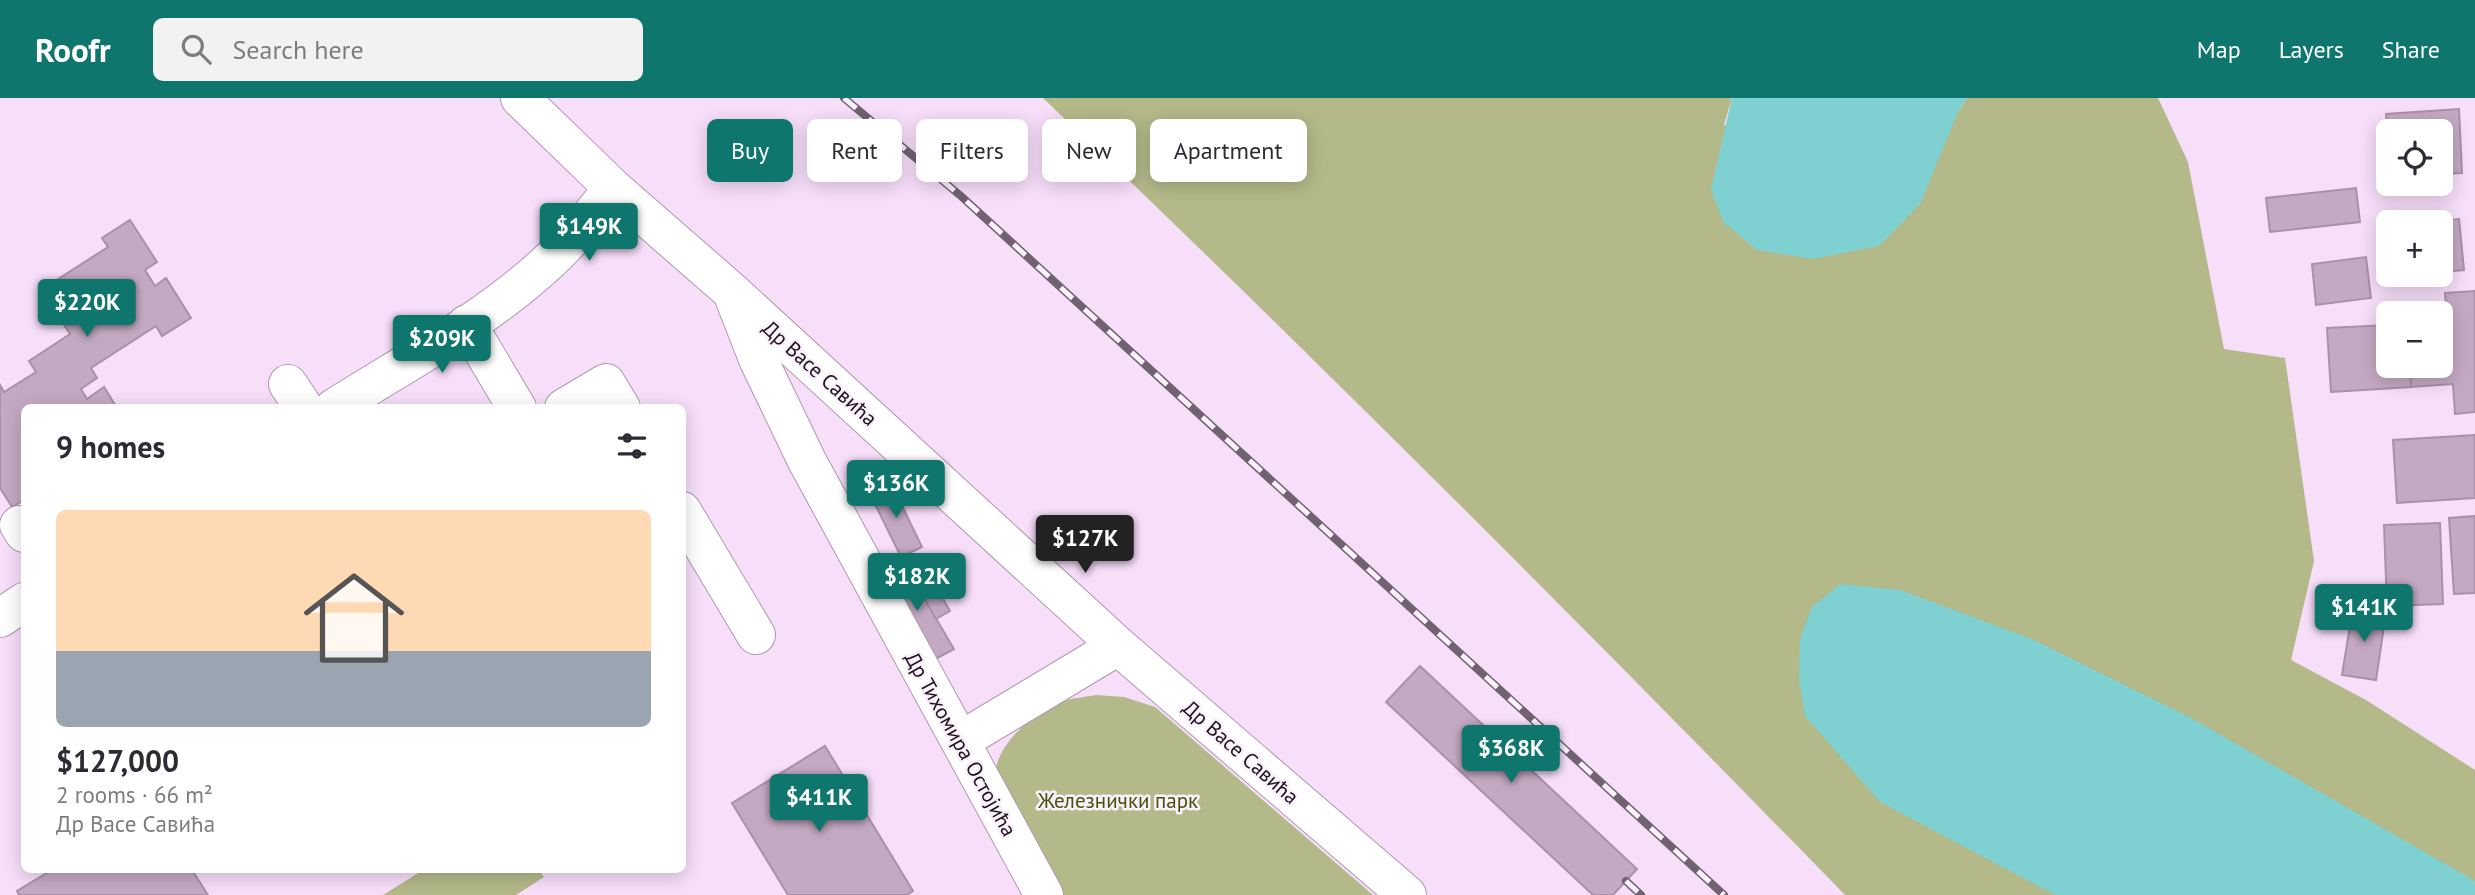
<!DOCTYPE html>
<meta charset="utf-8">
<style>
:root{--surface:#fff;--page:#f2f2f3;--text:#2b2b33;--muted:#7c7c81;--line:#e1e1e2;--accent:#0f766e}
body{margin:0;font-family:"PT Sans",sans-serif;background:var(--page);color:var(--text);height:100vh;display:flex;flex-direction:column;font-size:26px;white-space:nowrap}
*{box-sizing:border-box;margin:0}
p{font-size:23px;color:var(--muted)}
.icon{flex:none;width:38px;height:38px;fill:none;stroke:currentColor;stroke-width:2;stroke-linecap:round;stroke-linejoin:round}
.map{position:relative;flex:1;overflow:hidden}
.panel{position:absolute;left:21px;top:306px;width:665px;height:469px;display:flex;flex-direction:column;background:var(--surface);border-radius:10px;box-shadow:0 4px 18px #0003}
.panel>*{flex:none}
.hud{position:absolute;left:707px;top:21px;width:665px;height:63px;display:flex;gap:14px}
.tools{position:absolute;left:2376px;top:21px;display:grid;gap:14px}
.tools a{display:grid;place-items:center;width:77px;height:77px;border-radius:10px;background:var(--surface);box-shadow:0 4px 18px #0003;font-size:35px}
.price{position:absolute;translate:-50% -60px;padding:0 16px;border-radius:7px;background:var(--accent);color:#fff;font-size:23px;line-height:46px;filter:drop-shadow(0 2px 4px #0008)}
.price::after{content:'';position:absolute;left:50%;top:42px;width:21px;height:16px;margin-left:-10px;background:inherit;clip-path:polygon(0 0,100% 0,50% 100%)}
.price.selected{background:#222;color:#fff}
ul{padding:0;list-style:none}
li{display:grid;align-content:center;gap:14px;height:371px;padding:0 35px}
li+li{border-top:2px solid var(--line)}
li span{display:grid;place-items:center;height:217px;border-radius:10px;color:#555}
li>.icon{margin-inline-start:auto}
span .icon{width:126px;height:126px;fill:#fffc;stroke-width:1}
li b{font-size:30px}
h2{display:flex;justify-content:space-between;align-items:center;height:84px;padding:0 35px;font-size:30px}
.chip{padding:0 24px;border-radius:10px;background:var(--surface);box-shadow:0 4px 18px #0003;font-size:24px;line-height:63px}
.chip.selected{background:var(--accent);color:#fff}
header{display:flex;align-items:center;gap:42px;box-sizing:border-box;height:98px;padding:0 35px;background:var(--accent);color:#fff}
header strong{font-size:33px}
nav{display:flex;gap:38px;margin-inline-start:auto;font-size:24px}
.search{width:490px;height:63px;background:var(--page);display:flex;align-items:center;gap:18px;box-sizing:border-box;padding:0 24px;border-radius:10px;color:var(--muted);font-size:26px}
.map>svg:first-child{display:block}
.green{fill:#b4b98a}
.water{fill:#7fd0d0}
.building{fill:#c4a9c2;stroke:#aa90a8;stroke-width:2}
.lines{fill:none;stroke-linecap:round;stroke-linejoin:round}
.minor-casing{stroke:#af97b1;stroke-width:40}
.minor{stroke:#fff;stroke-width:38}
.rail-casing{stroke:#716272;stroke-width:8}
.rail{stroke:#fbf1fc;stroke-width:5;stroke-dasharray:16;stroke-linecap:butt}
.labels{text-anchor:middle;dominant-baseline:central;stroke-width:5;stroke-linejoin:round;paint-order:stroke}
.street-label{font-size:21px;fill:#1d141e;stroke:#fbf1fc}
.park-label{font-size:21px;fill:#4b4f08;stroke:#fbf1fc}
</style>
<header>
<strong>Roofr</strong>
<div class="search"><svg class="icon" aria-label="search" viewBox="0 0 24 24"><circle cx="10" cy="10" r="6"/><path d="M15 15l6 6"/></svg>Search here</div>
<nav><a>Map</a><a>Layers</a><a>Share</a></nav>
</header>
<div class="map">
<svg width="2475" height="797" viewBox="0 0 2475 797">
<rect width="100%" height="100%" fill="#f7def9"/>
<g class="green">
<path d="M 1043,0 L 1732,0 L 1724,27 L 1958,14 L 1967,0 L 2158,0 L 2188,64 L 2224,251 L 2285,260 L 2314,463 L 2291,562 L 2366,602 L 2475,672 L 2475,797 L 1845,797 C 1582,527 1316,260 1043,0 Z"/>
<path d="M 1096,597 L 1124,599 L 1155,609 L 1373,797 L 1062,797 L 996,671 C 1000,643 1037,612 1063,603 C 1073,600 1086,599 1096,597 Z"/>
<path d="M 423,772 L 539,772 L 544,779 L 516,797 L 383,797 Z"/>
</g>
<g class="water">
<path d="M 1732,0 L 1967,0 L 1958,14 L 1920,106 L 1879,148 L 1813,161 L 1757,152 L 1723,124 L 1711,91 Z"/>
<path d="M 1840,486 L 1900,492 L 2032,541 L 2193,621 L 2475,783 L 2475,797 L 2055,797 L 1880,704 L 1805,618 L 1799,581 L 1800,541 L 1812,509 Z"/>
</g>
<g class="building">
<path d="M 2459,11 L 2462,75 L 2441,76 L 2441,33 L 2389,33 L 2389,65 L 2386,16 Z"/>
<path d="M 2356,90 L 2360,124 L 2270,134 L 2266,100 Z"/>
<path d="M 2459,121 L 2464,172 L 2441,174 L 2441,124 L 2428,124 Z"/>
<path d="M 130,122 L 157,164 L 145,172 L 155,188 L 166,180 L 191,220 L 162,238 L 156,228 L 91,270 L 97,280 L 81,291 L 87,301 L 104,289 L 117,310 L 24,310 L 24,402 L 12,409 L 0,390 L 0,287 L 4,294 L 36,274 L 29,263 L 70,236 L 41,192 L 108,149 L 102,140 Z"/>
<path d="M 2366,159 L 2371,200 L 2316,207 L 2312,166 Z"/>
<path d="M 2475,193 L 2475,314 L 2455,316 L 2453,286 L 2411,289 L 2410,268 L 2441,268 L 2441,223 L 2447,223 L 2445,195 Z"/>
<path d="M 2389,227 L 2389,268 L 2410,268 L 2411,289 L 2331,294 L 2327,230 Z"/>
<path d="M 2475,337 L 2475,400 L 2397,405 L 2393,342 Z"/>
<path d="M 891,385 L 922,449 L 901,459 L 870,396 Z"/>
<path d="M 2475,418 L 2475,495 L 2454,496 L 2449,420 Z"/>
<path d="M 2440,425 L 2443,506 L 2387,508 L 2384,427 Z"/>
<path d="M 900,458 L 949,544 L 926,557 L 877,472 Z"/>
<path d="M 904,466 L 954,551 L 930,564 L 881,480 Z"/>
<path d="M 934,485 L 950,513 L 936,521 L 920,493 Z"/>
<path d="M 2353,509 L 2386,515 L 2376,582 L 2342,577 Z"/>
<path d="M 1420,568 L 1637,771 L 1613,797 L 1593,797 L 1386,604 Z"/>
<path d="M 825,648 L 913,793 L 907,797 L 788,797 L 732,705 Z"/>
<path d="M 52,772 L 192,772 L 208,797 L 19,797 L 17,793 Z"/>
</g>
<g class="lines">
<defs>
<g id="minor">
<path d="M 520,0 L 613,90 L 731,193 L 1118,548 L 1407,797"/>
<path d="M 735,202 L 758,261 L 807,363 L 1044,797"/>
<path d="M 467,226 L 517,310"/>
<path d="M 288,286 L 304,310"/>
<path d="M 334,310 C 405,265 483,224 546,166 C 571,144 592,116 613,90"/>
<path d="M 564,310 L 606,285 L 621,310"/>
<path d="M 682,413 L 756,537"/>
<path d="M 19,427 L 24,435"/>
<path d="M 0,520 L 24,504"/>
<path d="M 960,643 L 1118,548"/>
</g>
</defs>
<use href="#minor" class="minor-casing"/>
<use href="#minor" class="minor"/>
<defs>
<g id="rail">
<path d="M 844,0 L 962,99 L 1724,797"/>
<path d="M 1626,783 L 1641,797"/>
</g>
</defs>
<use href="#rail" class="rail-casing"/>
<use href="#rail" class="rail"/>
</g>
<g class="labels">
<g class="street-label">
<text transform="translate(820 275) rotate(42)">Др Васе Савића</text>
<text transform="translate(961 646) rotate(61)">Др Тихомира Остојића</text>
<text transform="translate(1241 654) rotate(41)">Др Васе Савића</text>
</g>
<g class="park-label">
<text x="1118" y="702">Железнички парк</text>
</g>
</g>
</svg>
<div class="tools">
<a><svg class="icon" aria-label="locate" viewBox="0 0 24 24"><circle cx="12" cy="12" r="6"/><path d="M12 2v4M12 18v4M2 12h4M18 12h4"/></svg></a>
<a>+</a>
<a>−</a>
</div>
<b class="price" style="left:589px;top:165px">$149K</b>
<b class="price" style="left:87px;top:241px">$220K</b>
<b class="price" style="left:442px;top:277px">$209K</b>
<b class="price" style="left:896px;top:422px">$136K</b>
<b class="price selected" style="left:1085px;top:477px">$127K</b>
<b class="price" style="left:917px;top:515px">$182K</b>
<b class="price" style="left:2364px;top:546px">$141K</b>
<b class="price" style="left:1511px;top:687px">$368K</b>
<b class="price" style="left:819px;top:736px">$411K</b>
<div class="hud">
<a class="chip selected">Buy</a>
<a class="chip">Rent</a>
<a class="chip">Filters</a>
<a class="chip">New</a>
<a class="chip">Apartment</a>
</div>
<section class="panel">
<h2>9 homes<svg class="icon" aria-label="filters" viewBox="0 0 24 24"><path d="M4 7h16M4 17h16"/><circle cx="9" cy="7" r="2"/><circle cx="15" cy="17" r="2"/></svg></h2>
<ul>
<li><span style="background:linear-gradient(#ffd9b3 65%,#9aa5b1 0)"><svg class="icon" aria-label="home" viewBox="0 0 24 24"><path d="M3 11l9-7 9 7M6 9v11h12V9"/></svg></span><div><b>$127,000</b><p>2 rooms · 66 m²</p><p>Др Васе Савића</p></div></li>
</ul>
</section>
</div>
